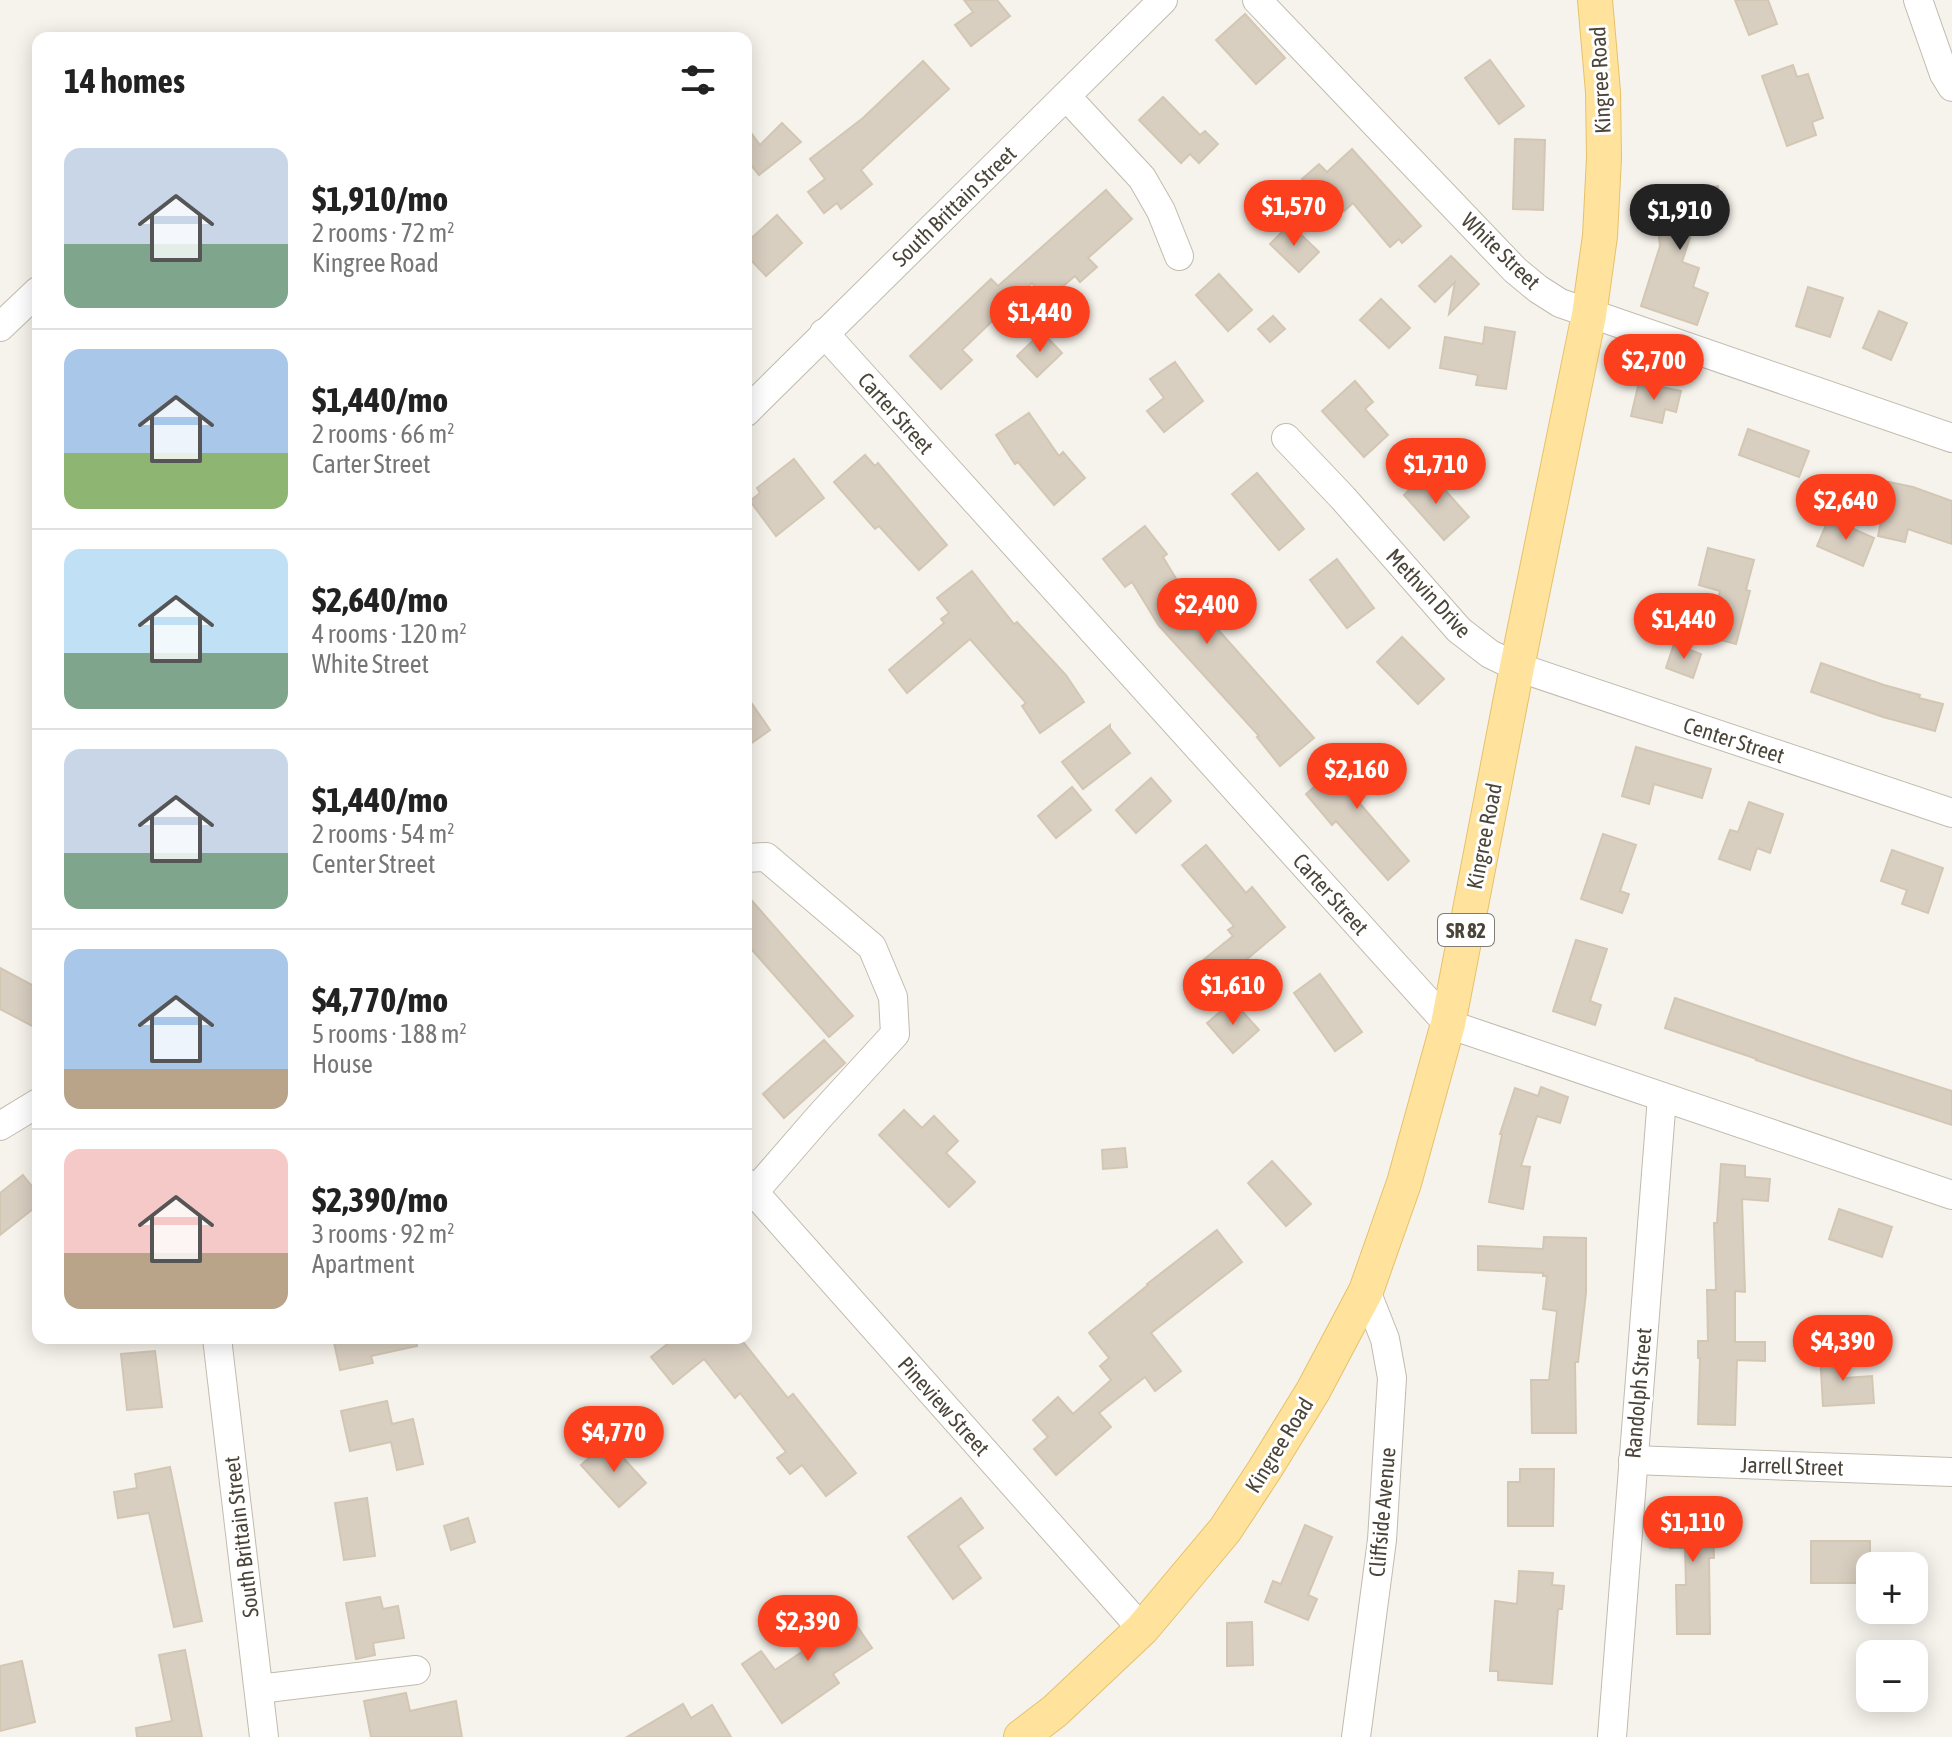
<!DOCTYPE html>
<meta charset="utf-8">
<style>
:root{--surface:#fff;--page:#f6f6f6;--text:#222;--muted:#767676;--line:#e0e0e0;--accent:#fc3f1d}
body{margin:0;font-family:"Asap Condensed",sans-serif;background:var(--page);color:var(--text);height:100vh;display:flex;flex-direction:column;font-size:30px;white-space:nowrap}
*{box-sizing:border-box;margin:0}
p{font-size:26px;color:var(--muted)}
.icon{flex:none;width:44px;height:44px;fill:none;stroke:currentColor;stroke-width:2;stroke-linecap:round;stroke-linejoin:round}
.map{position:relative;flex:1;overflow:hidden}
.drawer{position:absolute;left:32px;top:32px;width:720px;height:1312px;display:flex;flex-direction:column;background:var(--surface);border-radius:16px;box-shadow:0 4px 20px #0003}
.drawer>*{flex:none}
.buttons{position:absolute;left:1856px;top:1552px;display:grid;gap:16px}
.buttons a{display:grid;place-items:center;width:72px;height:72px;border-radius:16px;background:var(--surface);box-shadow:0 4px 20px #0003;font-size:40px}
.price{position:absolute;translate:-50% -68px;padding:0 18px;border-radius:28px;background:var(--accent);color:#fff;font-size:26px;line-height:52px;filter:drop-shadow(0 2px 4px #0008)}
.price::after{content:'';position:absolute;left:50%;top:48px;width:24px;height:18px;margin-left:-12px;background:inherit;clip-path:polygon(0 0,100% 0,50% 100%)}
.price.current{background:#222;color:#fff}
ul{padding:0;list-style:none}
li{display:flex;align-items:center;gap:24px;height:200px;padding:0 32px}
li+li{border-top:2px solid var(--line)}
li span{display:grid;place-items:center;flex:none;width:224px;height:160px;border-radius:16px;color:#555}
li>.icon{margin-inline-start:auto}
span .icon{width:96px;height:96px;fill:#fffc;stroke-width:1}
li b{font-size:34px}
h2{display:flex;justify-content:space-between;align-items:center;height:96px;padding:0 32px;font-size:34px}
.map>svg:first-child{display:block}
.building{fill:#d8cfc1;stroke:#d3c7b4;stroke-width:2}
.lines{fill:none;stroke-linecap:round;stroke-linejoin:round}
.minor-casing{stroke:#c2bbae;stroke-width:30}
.major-casing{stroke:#e6c16a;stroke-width:36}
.minor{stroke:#fff;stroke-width:28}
.major{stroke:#ffe39c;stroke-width:34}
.labels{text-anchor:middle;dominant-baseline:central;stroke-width:6;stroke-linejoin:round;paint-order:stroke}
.shield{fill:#fff;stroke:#817c74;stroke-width:2}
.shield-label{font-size:20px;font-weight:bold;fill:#4b4439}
.street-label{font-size:22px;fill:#4b4439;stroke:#fff}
</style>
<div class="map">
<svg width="1952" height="1737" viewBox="0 0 1952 1737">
<rect width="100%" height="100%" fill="#f6f3ec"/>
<g class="building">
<path d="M 964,0 L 997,0 L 1010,16 L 971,46 L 955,25 L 973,12 Z"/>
<path d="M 1735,0 L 1768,0 L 1777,24 L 1749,35 Z"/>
<path d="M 1245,14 L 1285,58 L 1256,84 L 1216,40 Z"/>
<path d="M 1490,60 L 1524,106 L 1499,124 L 1465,78 Z"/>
<path d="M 923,61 L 949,89 L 861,170 L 872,184 L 841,209 L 837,203 L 824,213 L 808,192 L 825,179 L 810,159 L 863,118 Z"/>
<path d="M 1793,65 L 1797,77 L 1808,74 L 1823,118 L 1812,122 L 1816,135 L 1787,146 L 1762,76 Z"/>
<path d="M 1163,97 L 1200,135 L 1205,131 L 1218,144 L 1199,163 L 1190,154 L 1181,163 L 1139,120 Z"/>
<path d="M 782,123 L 801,142 L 759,175 L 746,159 L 746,126 L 760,145 Z"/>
<path d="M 1515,139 L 1545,140 L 1543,210 L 1513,209 Z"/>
<path d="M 1352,149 L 1421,226 L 1402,243 L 1399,239 L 1390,247 L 1353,203 L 1344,211 L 1330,196 L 1324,202 L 1302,179 L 1319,164 L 1327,172 Z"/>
<path d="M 1718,186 L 1722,222 L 1694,225 L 1682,262 L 1699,268 L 1693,287 L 1708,293 L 1697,325 L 1641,306 L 1660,246 L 1654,194 Z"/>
<path d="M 1106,190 L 1132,219 L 1088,258 L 1097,267 L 1080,282 L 1075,276 L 1047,300 L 1032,283 L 962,350 L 972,360 L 941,389 L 910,356 L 991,279 L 998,286 Z"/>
<path d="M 777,215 L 802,243 L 766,276 L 746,255 L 746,243 Z"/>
<path d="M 1290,224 L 1319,252 L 1299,272 L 1270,244 Z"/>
<path d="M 1451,256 L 1479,284 L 1449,314 L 1455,282 L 1435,302 L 1419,286 Z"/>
<path d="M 1219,274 L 1252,310 L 1228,331 L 1196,295 Z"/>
<path d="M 1808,287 L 1843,298 L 1830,337 L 1796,326 Z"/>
<path d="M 1381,299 L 1410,328 L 1389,348 L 1360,320 Z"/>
<path d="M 1879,311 L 1907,323 L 1891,360 L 1863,348 Z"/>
<path d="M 1273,316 L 1285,329 L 1270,342 L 1258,329 Z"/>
<path d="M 1485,327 L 1515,332 L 1506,389 L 1476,385 L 1478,375 L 1440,368 L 1445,337 L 1483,344 Z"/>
<path d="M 1042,332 L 1062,353 L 1037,377 L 1017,356 Z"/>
<path d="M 1175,362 L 1203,401 L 1164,432 L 1147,411 L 1164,398 L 1150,379 Z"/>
<path d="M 1355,381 L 1373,402 L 1365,409 L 1388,435 L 1364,457 L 1322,411 Z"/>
<path d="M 1639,382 L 1681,391 L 1676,412 L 1665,409 L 1662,423 L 1631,416 Z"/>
<path d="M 1029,413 L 1059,456 L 1063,452 L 1085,478 L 1054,505 L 1018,462 L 1015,464 L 996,435 Z"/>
<path d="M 1748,429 L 1809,451 L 1799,477 L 1739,455 Z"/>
<path d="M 865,455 L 875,466 L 878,463 L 947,545 L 919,570 L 879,526 L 875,529 L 834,482 Z"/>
<path d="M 794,459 L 824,498 L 776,536 L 750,501 L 760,493 L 757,488 Z"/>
<path d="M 1429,472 L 1469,517 L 1444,540 L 1404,495 Z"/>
<path d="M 1257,473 L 1304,529 L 1279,550 L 1232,494 Z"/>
<path d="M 1889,482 L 1913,487 L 1952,501 L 1952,544 L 1908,529 L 1905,542 L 1878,536 Z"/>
<path d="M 1829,518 L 1874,538 L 1863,566 L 1817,546 Z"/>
<path d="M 1145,526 L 1167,554 L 1163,557 L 1201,620 L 1206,616 L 1314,738 L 1280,766 L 1257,737 L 1259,736 L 1159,626 L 1132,582 L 1125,587 L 1103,559 Z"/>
<path d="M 1708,548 L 1754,560 L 1746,590 L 1750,591 L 1736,644 L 1709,637 L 1720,591 L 1699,585 Z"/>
<path d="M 1337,559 L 1374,608 L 1347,628 L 1310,580 Z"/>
<path d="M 972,571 L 1014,624 L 1017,622 L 1066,675 L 1084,702 L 1040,733 L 1022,706 L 1026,703 L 970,639 L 907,693 L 889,670 L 944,623 L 941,619 L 949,613 L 937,598 Z"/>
<path d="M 1402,637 L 1444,679 L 1418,704 L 1377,662 Z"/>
<path d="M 1674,644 L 1701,654 L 1693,678 L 1666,668 Z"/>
<path d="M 1821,663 L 1884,685 L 1920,695 L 1919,698 L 1943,704 L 1935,731 L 1883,717 L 1811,692 Z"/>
<path d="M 746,695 L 770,730 L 746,747 Z"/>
<path d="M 1110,725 L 1110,728 L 1130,753 L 1083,789 L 1062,762 Z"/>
<path d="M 1360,747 L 1383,775 L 1356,799 L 1409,861 L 1388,880 L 1336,821 L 1332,825 L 1306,794 Z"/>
<path d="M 1636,747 L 1711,769 L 1702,798 L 1654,784 L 1649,804 L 1622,796 Z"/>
<path d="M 1151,778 L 1171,801 L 1136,833 L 1116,810 Z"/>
<path d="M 1072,787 L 1091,810 L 1056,838 L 1038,816 Z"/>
<path d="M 1749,802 L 1783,814 L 1770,853 L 1757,848 L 1750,870 L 1719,859 L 1730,830 L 1738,832 Z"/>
<path d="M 1603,834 L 1636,845 L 1620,891 L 1629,894 L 1622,913 L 1581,899 Z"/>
<path d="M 1206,845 L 1246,893 L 1252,887 L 1285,927 L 1214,987 L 1197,965 L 1233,936 L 1228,930 L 1234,926 L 1182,865 Z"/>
<path d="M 1892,850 L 1943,868 L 1928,913 L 1902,904 L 1907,890 L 1881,881 Z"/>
<path d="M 746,894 L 853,1016 L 829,1037 L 746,943 Z"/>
<path d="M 1576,940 L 1607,949 L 1590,1001 L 1601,1005 L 1595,1025 L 1553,1011 Z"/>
<path d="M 0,968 L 38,988 L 38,1029 L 0,1009 Z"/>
<path d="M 1320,974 L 1362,1032 L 1335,1051 L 1294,993 Z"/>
<path d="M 1675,998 L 1855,1060 L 1952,1091 L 1952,1125 L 1814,1080 L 1756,1060 L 1757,1059 L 1665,1028 Z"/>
<path d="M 1233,1001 L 1259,1030 L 1233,1053 L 1207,1023 Z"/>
<path d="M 824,1040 L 845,1063 L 784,1118 L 763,1094 Z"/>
<path d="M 1541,1087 L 1568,1097 L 1560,1123 L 1537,1116 L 1521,1166 L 1530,1167 L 1523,1209 L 1489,1202 L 1502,1134 L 1500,1134 L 1515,1088 L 1538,1096 Z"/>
<path d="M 904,1110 L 922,1128 L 934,1116 L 958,1141 L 946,1153 L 975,1182 L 949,1207 L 879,1135 Z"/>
<path d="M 1125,1148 L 1127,1167 L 1103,1169 L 1102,1150 Z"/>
<path d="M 1272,1161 L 1311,1204 L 1286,1226 L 1248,1183 Z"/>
<path d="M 1721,1164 L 1745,1166 L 1745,1177 L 1770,1179 L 1768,1201 L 1742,1199 L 1745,1292 L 1735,1291 L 1735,1342 L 1765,1342 L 1765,1361 L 1737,1360 L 1735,1425 L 1698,1424 L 1700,1358 L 1698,1358 L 1698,1341 L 1708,1341 L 1707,1290 L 1716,1290 L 1714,1223 L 1717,1223 Z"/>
<path d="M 23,1175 L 38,1194 L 38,1205 L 0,1235 L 0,1193 Z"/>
<path d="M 1839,1209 L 1892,1227 L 1882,1257 L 1829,1239 Z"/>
<path d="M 1217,1230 L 1242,1262 L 1151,1333 L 1181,1371 L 1155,1391 L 1145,1377 L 1099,1413 L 1111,1427 L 1056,1475 L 1034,1449 L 1048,1437 L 1033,1420 L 1058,1397 L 1073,1414 L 1111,1380 L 1100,1366 L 1109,1358 L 1089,1333 L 1148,1285 L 1147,1284 Z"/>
<path d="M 1544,1237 L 1586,1238 L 1586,1293 L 1578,1362 L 1575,1362 L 1576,1433 L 1532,1433 L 1531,1380 L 1549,1380 L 1557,1311 L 1543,1309 L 1547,1276 L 1543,1276 L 1543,1273 L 1478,1270 L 1478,1246 L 1543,1249 Z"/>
<path d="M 333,1338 L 416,1338 L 417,1346 L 371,1356 L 373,1363 L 340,1370 Z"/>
<path d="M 675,1338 L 740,1338 L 788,1398 L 793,1394 L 856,1473 L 826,1496 L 802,1465 L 790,1474 L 777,1458 L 786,1452 L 740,1393 L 735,1398 L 704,1359 L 673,1384 L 651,1357 Z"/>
<path d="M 155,1351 L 162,1407 L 127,1410 L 121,1354 Z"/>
<path d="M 1842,1351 L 1844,1378 L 1872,1376 L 1874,1403 L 1823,1406 L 1820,1353 Z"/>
<path d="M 387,1401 L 392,1424 L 413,1419 L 423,1464 L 397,1470 L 391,1442 L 350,1451 L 341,1411 Z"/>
<path d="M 608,1441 L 646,1483 L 619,1507 L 581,1465 Z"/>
<path d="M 170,1467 L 202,1621 L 174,1627 L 149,1513 L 118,1518 L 114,1492 L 137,1488 L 135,1474 Z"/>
<path d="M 1520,1469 L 1554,1469 L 1553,1526 L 1508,1526 L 1508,1482 L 1520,1482 Z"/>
<path d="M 367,1498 L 375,1556 L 344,1560 L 335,1503 Z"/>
<path d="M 961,1498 L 983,1528 L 958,1546 L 981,1578 L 953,1599 L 908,1537 Z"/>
<path d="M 1712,1503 L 1714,1558 L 1709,1558 L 1710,1634 L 1677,1634 L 1676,1585 L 1686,1585 L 1685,1548 L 1670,1548 L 1669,1504 Z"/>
<path d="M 468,1518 L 475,1542 L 451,1550 L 444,1526 Z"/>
<path d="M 1305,1525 L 1332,1537 L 1308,1595 L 1317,1599 L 1308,1620 L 1265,1602 L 1273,1581 L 1281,1584 Z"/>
<rect x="1811" y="1541" width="59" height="42"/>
<path d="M 1519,1571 L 1553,1573 L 1552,1585 L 1564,1586 L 1562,1609 L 1558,1609 L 1552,1684 L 1498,1680 L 1498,1671 L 1490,1671 L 1495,1601 L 1517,1604 Z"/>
<path d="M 380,1597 L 383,1609 L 398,1606 L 404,1638 L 373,1643 L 375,1655 L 356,1659 L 346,1603 Z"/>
<path d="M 816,1602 L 834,1627 L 850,1616 L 872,1648 L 833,1674 L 839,1683 L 782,1723 L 742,1664 L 761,1651 L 775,1670 L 809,1647 L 791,1620 Z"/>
<path d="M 1252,1622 L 1253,1665 L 1227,1666 L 1227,1623 Z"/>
<path d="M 185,1650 L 202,1737 L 137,1737 L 136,1728 L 172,1721 L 159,1655 Z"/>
<path d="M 22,1661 L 35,1722 L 0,1731 L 0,1666 Z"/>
<path d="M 406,1693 L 410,1711 L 456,1701 L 462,1737 L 371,1737 L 364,1701 Z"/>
<path d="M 683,1704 L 691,1718 L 712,1705 L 731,1737 L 627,1737 Z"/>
</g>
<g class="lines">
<defs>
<g id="minor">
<path d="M 1257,0 L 1515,270 L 1538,289 L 1560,303 L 1952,438"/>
<path d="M 1918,0 L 1944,74 L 1952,87"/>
<path d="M 1066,96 L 1142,178 L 1161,211 L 1179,256"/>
<path d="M 0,327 L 38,291"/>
<path d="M 824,333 L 1448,1024 L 1952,1195"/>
<path d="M 746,412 L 1163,0"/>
<path d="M 1286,438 L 1343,498 L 1459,630 L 1490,654 L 1517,667 L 1952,813"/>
<path d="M 746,858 L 766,857 L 872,947 L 893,997 L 895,1034 L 820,1116 L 754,1192"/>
<path d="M 0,1126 L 38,1103"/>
<path d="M 746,1183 L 1142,1629"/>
<path d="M 217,1338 L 264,1737"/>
<path d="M 1633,1460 L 1952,1472"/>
<path d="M 259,1689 L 416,1670"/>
<path d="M 1356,1737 L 1382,1540 L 1392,1378 L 1385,1339 L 1366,1291"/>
<path d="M 1612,1737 L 1662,1097"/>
</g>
<path id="major" d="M 1021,1737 L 1055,1711 L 1142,1629 L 1225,1530 L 1265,1469 L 1313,1391 L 1366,1291 L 1404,1183 L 1448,1024 L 1517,667 L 1589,315 L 1600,236 L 1604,158 L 1603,92 L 1595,0"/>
</defs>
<use href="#minor" class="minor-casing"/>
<use href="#major" class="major-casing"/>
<use href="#minor" class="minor"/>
<use href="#major" class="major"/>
</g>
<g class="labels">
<rect class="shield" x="1438" y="914" width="56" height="32" rx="6"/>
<g class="shield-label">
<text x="1466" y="930">SR 82</text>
</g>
<g class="street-label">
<text transform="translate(1600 80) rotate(-93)">Kingree Road</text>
<text transform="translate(954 206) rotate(-44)">South Brittain Street</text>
<text transform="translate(1501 251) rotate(44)">White Street</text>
<text transform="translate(896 413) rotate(48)">Carter Street</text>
<text transform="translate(1429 593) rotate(47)">Methvin Drive</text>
<text transform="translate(1734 740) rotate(18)">Center Street</text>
<text transform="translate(1484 836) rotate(-79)">Kingree Road</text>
<text transform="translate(1331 894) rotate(48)">Carter Street</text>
<text transform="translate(1638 1393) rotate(-85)">Randolph Street</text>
<text transform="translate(944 1406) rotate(48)">Pineview Street</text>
<text transform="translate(1279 1445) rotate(-58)">Kingree Road</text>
<text transform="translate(1792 1466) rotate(2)">Jarrell Street</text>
<text transform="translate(1382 1512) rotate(-85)">Cliffside Avenue</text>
<text transform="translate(241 1537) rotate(-97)">South Brittain Street</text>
</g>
</g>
</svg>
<div class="buttons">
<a>+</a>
<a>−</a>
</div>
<b class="price" style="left:1294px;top:248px">$1,570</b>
<b class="price current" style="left:1680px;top:252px">$1,910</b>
<b class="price" style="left:1040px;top:354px">$1,440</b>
<b class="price" style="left:1654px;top:402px">$2,700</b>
<b class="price" style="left:1436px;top:506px">$1,710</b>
<b class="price" style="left:1846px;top:542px">$2,640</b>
<b class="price" style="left:1207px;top:646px">$2,400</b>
<b class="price" style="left:1684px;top:661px">$1,440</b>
<b class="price" style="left:1357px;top:811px">$2,160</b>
<b class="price" style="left:1233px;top:1027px">$1,610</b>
<b class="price" style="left:1843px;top:1383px">$4,390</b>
<b class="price" style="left:614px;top:1474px">$4,770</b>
<b class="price" style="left:1693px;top:1564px">$1,110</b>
<b class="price" style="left:808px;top:1663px">$2,390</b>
<section class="drawer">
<h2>14 homes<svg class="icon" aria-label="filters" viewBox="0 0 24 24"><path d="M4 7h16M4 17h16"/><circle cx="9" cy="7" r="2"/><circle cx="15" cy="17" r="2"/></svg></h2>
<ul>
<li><span style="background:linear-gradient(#c9d6e8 60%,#7fa58c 0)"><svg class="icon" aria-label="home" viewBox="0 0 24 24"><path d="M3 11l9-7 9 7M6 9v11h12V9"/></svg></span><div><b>$1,910/mo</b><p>2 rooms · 72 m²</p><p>Kingree Road</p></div></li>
<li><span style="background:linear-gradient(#a9c7e8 65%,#8fb573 0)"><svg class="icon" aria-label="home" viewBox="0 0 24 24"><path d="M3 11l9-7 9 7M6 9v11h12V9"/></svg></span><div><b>$1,440/mo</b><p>2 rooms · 66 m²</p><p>Carter Street</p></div></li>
<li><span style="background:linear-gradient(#bfe0f5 65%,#7fa58c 0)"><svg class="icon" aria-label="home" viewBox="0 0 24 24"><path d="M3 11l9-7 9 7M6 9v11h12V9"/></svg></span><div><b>$2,640/mo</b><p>4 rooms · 120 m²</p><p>White Street</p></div></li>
<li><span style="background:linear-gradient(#c9d6e8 65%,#7fa58c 0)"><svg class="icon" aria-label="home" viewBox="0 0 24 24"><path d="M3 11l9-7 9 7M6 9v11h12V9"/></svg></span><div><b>$1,440/mo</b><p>2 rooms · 54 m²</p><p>Center Street</p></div></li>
<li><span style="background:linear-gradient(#a9c7e8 75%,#b9a48a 0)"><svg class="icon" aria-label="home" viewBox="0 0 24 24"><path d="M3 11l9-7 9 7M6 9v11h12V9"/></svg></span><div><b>$4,770/mo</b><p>5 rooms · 188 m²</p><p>House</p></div></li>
<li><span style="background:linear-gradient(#f6c9c9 65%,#b9a48a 0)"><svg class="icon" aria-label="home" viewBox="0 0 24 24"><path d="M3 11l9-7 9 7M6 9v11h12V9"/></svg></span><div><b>$2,390/mo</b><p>3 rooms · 92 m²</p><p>Apartment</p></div></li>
</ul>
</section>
</div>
